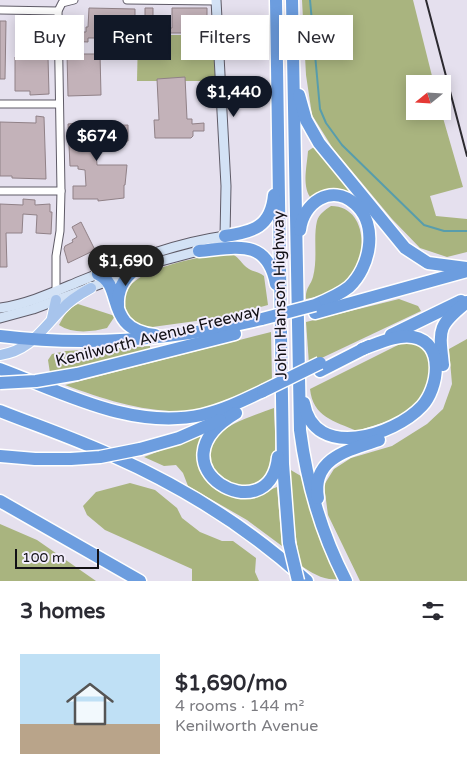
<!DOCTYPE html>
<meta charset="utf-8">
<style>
:root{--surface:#fff;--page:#f7f7f7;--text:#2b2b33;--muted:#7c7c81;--accent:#111827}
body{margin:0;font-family:"Varela Round",sans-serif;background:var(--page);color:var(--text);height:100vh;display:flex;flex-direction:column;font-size:19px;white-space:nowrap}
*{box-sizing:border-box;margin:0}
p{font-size:16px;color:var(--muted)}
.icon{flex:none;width:28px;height:28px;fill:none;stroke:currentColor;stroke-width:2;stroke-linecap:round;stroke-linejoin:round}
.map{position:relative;height:581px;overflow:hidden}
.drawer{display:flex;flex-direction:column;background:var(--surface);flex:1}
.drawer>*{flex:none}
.hud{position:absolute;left:15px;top:15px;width:438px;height:45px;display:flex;gap:10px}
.needle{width:32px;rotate:252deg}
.buttons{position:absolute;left:406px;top:75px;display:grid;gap:10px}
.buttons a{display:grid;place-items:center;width:45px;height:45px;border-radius:0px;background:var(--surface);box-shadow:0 2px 12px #0003;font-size:25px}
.scale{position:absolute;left:15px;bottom:12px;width:84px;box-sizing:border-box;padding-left:5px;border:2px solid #121015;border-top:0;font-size:14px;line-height:18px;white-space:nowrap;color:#121015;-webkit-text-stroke:4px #f2edfc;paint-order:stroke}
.price{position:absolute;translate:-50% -42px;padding:0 11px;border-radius:18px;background:var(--accent);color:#fff;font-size:16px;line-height:32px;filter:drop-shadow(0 1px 2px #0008)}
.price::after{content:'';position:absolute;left:50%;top:30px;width:15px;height:11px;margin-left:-8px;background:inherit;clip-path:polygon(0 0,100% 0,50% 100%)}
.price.active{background:#222;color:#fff}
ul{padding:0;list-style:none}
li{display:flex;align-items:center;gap:15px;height:125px;padding:0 20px}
li span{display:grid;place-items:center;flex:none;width:140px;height:100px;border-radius:0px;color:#555}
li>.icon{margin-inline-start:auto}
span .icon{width:60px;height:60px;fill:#fffc;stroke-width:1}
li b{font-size:21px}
h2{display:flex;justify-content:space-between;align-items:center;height:60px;padding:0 20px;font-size:21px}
.pill{padding:0 18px;border-radius:0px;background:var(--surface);box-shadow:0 2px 12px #0003;font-size:18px;line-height:45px}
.pill.active{background:var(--accent);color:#fff}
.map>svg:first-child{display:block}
.forest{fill:#a9b47f}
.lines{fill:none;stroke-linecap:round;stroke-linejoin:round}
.stream{stroke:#589dac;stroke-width:2}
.building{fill:#c3b2b9;stroke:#908187}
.minor-casing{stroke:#5f5b67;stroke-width:9}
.secondary-casing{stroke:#5f5b67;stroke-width:11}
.primary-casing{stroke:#fff;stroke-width:12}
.motorway-casing{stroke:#fff;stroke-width:15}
.minor{stroke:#fff;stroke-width:7}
.secondary{stroke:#d3e2f5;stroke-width:9}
.primary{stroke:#a7c4ec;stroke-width:10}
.motorway{stroke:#6c9ddf;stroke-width:12}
.rail{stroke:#2c2a30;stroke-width:2}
.motorway-bridge-casing{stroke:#fff;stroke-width:15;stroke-linecap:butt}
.motorway-bridge{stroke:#6c9ddf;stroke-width:12}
.labels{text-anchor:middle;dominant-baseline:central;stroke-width:4;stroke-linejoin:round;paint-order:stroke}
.street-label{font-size:16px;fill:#121015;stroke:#f2edfc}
</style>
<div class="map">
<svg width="467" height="581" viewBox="0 0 467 581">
<rect width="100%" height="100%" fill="#e5e0ee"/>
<g class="forest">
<path d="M 302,0 L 413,0 L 434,84 L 415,84 L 415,111 L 441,111 L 463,187 L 430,196 L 436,216 L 467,219 L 467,252 L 447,257 L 420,248 L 392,219 L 332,147 L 312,115 L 306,75 Z"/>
<path d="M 138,35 L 214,35 L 216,81 L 137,81 Z"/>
<path d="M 314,147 L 350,191 C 340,197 323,192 310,197 C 302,184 307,166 308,151 Z"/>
<path d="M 331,206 C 367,206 369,257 349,279 C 338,291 322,296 306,299 C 305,288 311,285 313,277 C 318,258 313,238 317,221 C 319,214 325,210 331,206 Z"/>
<path d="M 226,252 C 241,256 239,263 249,269 C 254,272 259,272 264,276 L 268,305 L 218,318 L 145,328 C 136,325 126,317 125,306 C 125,301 124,296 127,291 C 137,267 203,257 226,252 Z"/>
<path d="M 399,299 L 418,306 L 421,311 L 309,364 L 306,322 Z"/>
<path d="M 78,304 L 115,316 L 107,328 C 92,332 72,334 59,325 C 63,317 68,308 78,304 Z"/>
<path d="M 271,332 L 272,381 C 257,388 242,397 227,403 C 172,422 117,404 65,385 Z"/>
<path d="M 467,339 L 467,581 L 360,581 L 328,515 L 324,485 L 334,469 L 351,458 L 392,446 L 427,424 L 443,409 L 452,384 L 449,349 Z"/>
<path d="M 404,342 L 416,344 L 427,352 L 431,366 L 430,385 L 424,396 L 401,417 L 357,431 C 334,421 313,417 310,389 Z"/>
<path d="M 150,346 L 150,350 L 88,366 L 50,373 L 48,360 L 52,354 L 66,351 Z"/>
<path d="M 274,408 C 274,422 277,445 274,458 C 258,516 188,474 216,437 C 227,423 258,414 274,408 Z"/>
<path d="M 198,436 L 203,438 C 204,448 202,467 206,476 C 212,494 239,501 256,496 C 263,494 270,489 277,487 L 282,546 L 247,520 L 188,486 L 183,473 L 176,465 L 164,466 L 144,457 Z"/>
<path d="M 289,469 L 301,476 C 310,513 320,546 338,579 C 324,581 312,573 300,565 L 293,516 Z"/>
<path d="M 130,483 L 155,490 L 177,508 L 182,518 L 200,532 L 222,541 L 233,541 L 256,558 L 255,572 L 259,581 L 192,581 L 192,569 L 105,530 L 87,515 L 83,506 L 96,492 Z"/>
<path d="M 0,524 L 37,540 L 96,581 L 0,581 Z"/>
</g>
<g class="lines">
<path class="stream" d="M 310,0 L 320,109 L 326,123 L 342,145 L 424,225 L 444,231 L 467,231"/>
</g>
<g class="building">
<path d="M 89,8 L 135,9 L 135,24 L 145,24 L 145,8 L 153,8 L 153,17 L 159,17 L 159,28 L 172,28 L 172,8 L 207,8 L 207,25 L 194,25 L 194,33 L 137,33 L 137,37 L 135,38 L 88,38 L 88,42 L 66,41 L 67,32 L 86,32 L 86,27 L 88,27 Z"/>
<path d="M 0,21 L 6,21 L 5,79 L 0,79 Z"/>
<path d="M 29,21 L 47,21 L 49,94 L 30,95 L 30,91 L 15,91 L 15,57 L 30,57 Z"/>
<path d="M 67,54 L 100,54 L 101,95 L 68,96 Z"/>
<path d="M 185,77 L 187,119 L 192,119 L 192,124 L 204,123 L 204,131 L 193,131 L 193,136 L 191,138 L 155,138 L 154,120 L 159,120 L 157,79 Z"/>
<path d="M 36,116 L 44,117 L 46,179 L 12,178 L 12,176 L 0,176 L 0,122 L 36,123 Z"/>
<path d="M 79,123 L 79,127 L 128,125 L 128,141 L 90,142 L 90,151 L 96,150 L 97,165 L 127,165 L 125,185 L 124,185 L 124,198 L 98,201 L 98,199 L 73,199 L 73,186 L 86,186 L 85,170 L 78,169 L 78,166 L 70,166 L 68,124 Z"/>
<path d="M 23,199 L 35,200 L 35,205 L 50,204 L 50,212 L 52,212 L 51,234 L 36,233 L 37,215 L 23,214 L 22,233 L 6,233 L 7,267 L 0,267 L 0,204 L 23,205 Z"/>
<path d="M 81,222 L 95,250 L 68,263 L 64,249 L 65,246 L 73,242 L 72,240 L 77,237 L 72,227 Z"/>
</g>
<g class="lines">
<defs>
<g id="minor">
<path d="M 127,0 L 216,1"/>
<path d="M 0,10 L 58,11"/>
<path d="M 0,104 L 58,104"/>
<path d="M 0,191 L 61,191"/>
<path d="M 56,294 L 56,256 L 60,231 L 61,191 L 58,11 L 62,3 L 74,0"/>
</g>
<g id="secondary">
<path d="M 0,308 C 29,304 56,291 83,280 C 130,261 175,243 225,236"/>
<path d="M 0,318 L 33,309 L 161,261 L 217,246 L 225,236 L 226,186 L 216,0"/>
</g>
<g id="primary">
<path d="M 52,318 L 56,300"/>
<path d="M 0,355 C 30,351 42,329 62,309 C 70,300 80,294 91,288"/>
</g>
<g id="motorway">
<path d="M 276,0 L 283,464 L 289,543"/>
<path d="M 292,0 L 300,430 C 307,484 321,533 346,581"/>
<path d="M 299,95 L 306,120 L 319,143 L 405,248 L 428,263 L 467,268"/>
<path d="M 300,230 C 303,203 331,183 355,204 C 379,225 370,268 349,287 C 339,295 327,300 315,305"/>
<path d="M 225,236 C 253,232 271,227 274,195"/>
<path d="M 199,251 C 235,248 267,237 276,284"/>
<path d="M 98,274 C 125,286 103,329 155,335"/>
<path d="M 118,306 C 117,291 123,279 135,270"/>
<path d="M 315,313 L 467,271"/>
<path d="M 391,335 L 461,301"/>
<path d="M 0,336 C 89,347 175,340 262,319"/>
<path d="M 443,365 C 439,329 437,326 467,302"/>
<path d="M 0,369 C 64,393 132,430 202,415 C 224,410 244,400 263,391"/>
<path d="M 320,371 L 369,346"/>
<path d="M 77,374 L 235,334"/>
<path d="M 304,403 C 314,461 394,436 422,406 C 438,389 446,343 413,337 C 397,334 377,344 362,349"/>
<path d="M 0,411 C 38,426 76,439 113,456 C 183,487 250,529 307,581"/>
<path d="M 236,413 C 146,466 270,535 278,457"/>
<path d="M 140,449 L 179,438 L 220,420"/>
<path d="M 0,456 L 35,459 L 71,459"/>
<path d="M 318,498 C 311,458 349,450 379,440"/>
<path d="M 0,501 L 140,581"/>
</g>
</defs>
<use href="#minor" class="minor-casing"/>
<use href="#secondary" class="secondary-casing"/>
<use href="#primary" class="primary-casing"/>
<use href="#motorway" class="motorway-casing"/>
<use href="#minor" class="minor"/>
<use href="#secondary" class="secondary"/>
<use href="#primary" class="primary"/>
<use href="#motorway" class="motorway"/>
<path class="rail" d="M 426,0 L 467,156"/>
<defs>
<g id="motorway-bridge">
<path d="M 262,319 L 315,305"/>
<path d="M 0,383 L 36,381 L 77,374"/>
<path d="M 263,391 L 320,363"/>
<path d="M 71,459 L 100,457 L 140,449"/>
<path d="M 289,543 L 298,581"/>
</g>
</defs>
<use href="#motorway-bridge" class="motorway-bridge-casing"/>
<use href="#motorway-bridge" class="motorway-bridge"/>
</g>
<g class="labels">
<g class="street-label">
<text transform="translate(280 295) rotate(-91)">John Hanson Highway</text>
<text transform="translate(158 336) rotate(-14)">Kenilworth Avenue Freeway</text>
</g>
</g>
</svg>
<div class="buttons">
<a><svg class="needle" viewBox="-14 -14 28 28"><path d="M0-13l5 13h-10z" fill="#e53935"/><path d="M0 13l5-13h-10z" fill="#7c7c81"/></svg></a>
</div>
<div class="scale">100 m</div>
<b class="price" style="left:234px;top:118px">$1,440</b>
<b class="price" style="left:97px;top:162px">$674</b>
<b class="price active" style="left:126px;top:287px">$1,690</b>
<div class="hud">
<a class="pill">Buy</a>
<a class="pill active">Rent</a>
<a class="pill">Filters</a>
<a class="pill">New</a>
</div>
</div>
<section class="drawer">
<h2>3 homes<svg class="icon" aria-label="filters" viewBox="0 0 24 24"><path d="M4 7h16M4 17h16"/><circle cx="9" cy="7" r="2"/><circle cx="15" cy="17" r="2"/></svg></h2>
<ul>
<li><span style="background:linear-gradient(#bfe0f5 70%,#b9a48a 0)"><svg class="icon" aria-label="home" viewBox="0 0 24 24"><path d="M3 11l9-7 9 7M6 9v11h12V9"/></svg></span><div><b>$1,690/mo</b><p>4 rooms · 144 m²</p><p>Kenilworth Avenue</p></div></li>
</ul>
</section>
